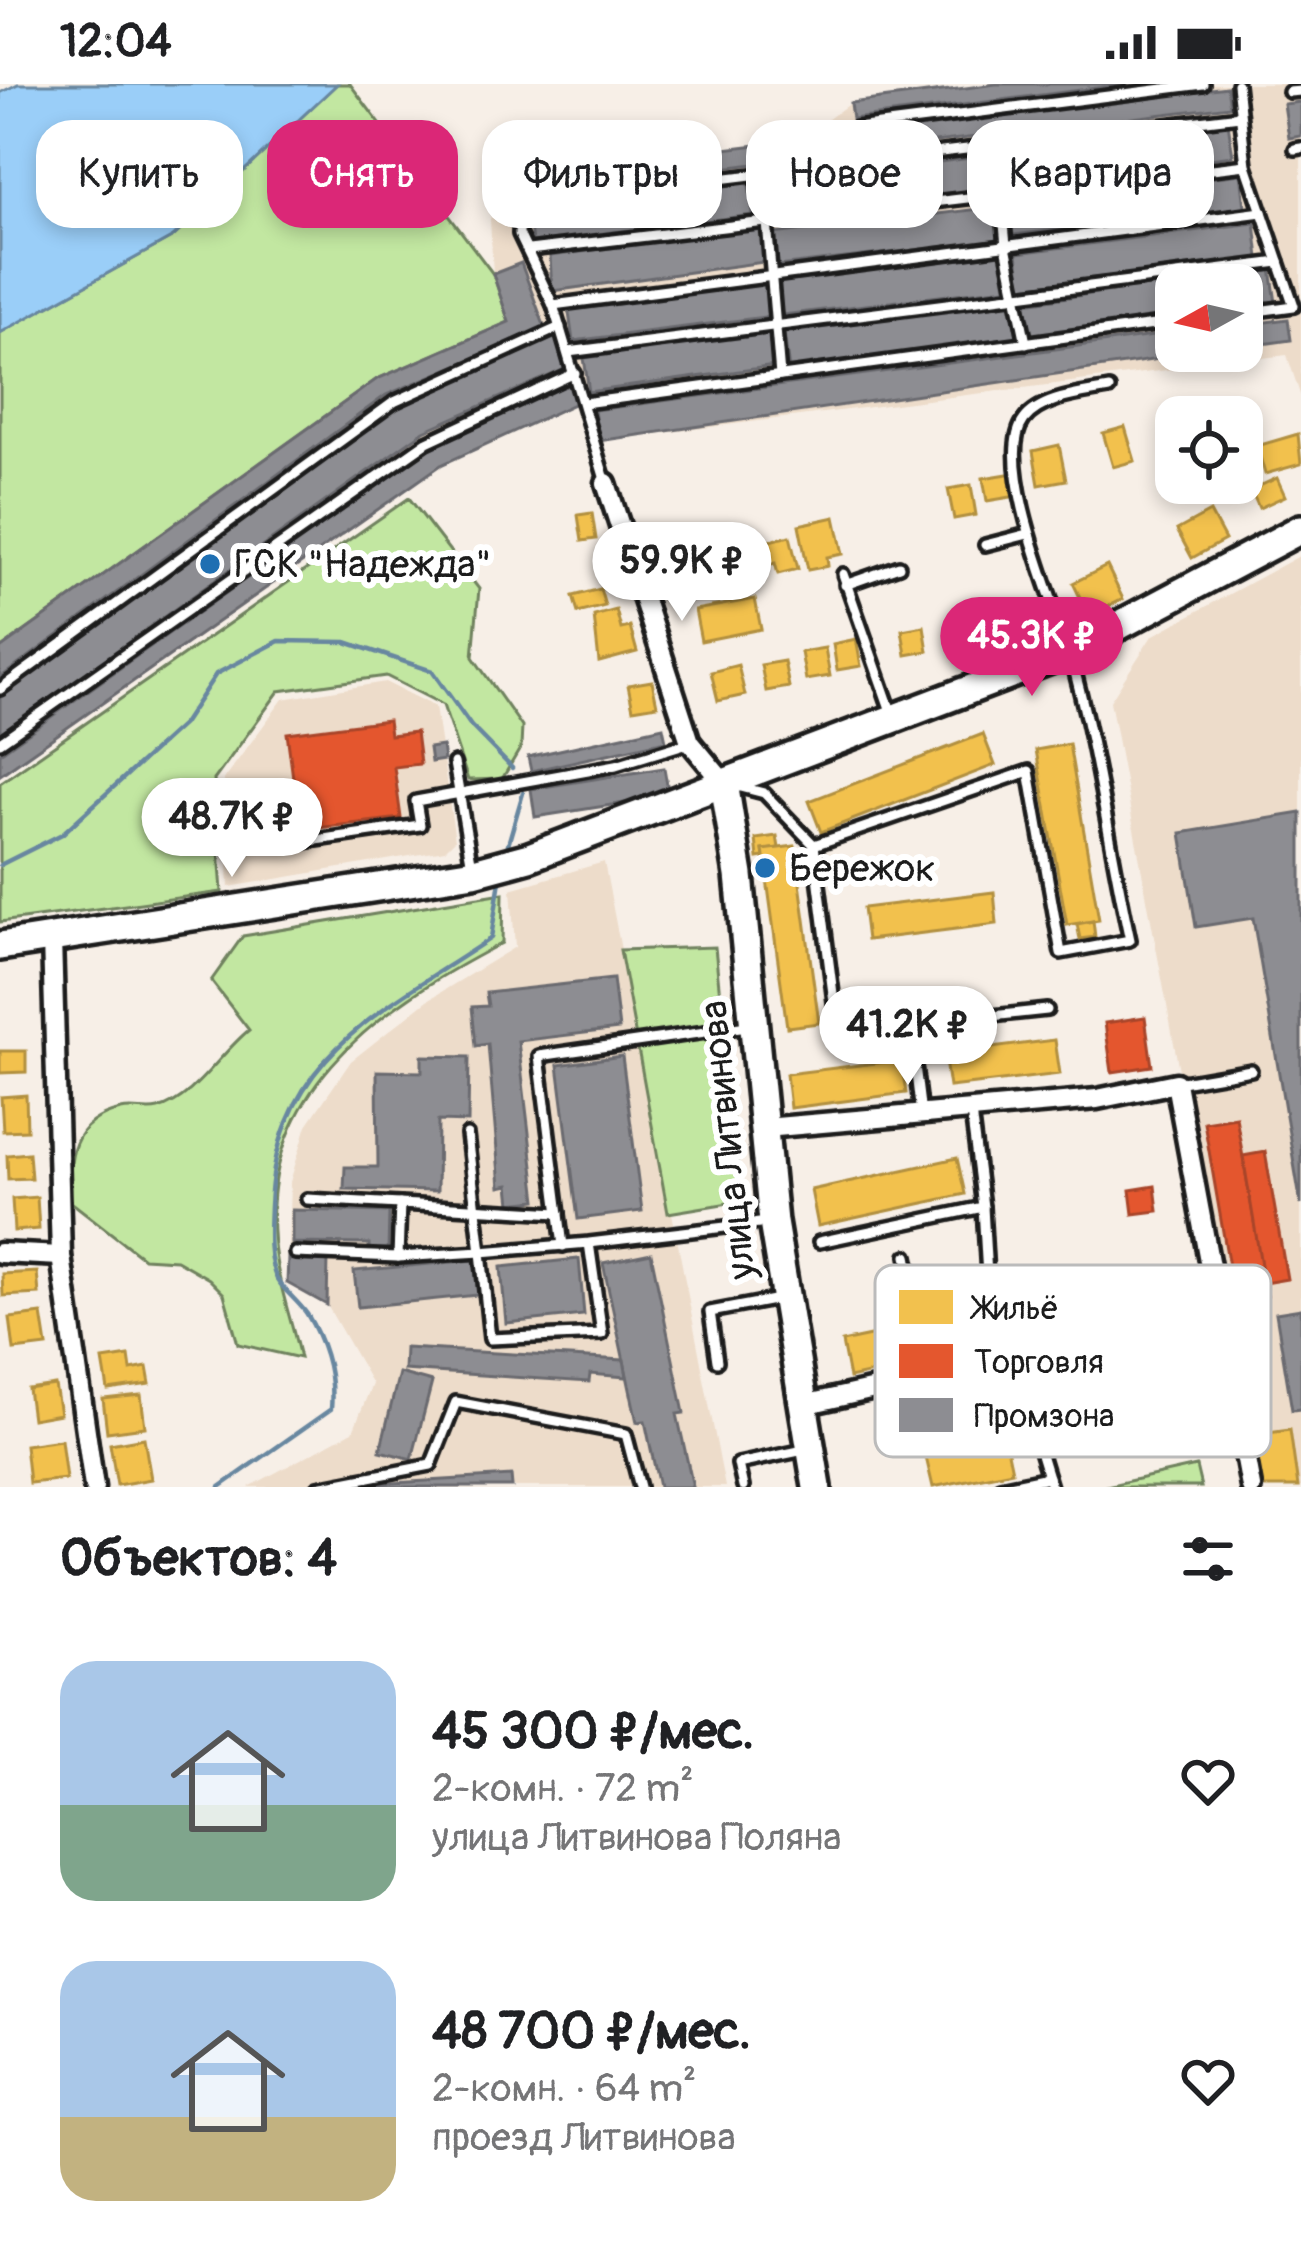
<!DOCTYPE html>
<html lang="ru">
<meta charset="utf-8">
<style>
:root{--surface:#fff;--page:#f6f6f6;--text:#202124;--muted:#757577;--accent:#db2777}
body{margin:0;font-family:Pangolin,sans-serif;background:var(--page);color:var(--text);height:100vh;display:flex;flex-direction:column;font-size:45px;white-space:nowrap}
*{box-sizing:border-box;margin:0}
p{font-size:39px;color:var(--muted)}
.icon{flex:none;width:66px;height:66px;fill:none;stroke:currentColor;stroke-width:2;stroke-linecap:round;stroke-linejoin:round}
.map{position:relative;height:1403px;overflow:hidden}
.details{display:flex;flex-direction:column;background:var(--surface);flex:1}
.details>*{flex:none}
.hud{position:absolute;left:36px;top:36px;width:1230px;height:108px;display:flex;gap:24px}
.needle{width:78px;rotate:262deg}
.buttons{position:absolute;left:1155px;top:180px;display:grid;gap:24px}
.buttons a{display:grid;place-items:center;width:108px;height:108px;border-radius:24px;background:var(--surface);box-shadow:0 6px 18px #0003;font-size:60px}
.price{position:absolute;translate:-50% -102px;padding:0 27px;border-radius:42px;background:#fff;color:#222;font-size:39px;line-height:78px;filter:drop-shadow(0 3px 6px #0008)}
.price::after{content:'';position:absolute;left:50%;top:72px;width:36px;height:27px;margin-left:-18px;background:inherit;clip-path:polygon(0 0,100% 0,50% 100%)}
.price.active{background:var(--accent);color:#fff}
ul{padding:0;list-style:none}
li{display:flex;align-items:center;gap:36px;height:300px;padding:0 60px}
li span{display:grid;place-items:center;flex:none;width:336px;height:240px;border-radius:36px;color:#555}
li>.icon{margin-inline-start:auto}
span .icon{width:144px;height:144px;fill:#fffc;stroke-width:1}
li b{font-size:51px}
h2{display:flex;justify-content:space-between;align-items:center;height:144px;padding:0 60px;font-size:51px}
.tag{padding:0 42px;border-radius:36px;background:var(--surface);box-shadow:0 6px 18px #0003;font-size:42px;line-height:108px}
.tag.active{background:var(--accent);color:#fff}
.status{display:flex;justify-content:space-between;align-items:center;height:84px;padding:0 60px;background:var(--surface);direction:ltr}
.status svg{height:33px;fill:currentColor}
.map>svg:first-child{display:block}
.built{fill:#eddcca;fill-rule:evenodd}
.green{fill:#c2e7a1;stroke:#6f825e;stroke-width:3}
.water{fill:#9acef8;stroke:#6887a0;stroke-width:3}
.homes{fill:#f2c14e;stroke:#b2903f;stroke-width:3}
.shops{fill:#e4572e;stroke:#a84529;stroke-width:3}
.industry{fill:#8d8d92;stroke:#6b6b6f;stroke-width:3}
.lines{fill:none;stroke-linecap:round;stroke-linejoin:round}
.stream{stroke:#6887a0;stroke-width:4.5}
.lane-casing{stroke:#1c1c1c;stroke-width:18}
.street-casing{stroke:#1c1c1c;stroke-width:27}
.secondary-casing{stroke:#1c1c1c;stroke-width:36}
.lane{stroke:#fff;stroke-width:9}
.street{stroke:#fff;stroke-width:18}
.secondary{stroke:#fff;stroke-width:27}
.poi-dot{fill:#1f6fb2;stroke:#fff;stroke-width:4.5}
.labels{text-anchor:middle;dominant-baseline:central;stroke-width:12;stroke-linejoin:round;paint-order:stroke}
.poi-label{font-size:39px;fill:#1c1c1c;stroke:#fff;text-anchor:start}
.street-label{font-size:39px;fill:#1c1c1c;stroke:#fff}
.key{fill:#fff;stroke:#bbb;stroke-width:3}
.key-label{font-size:33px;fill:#1c1c1c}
</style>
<div class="status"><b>12:04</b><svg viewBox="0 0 49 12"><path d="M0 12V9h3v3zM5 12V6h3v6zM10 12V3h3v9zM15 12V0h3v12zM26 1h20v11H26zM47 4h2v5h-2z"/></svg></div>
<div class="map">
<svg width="1301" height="1403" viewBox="0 0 1301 1403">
<rect width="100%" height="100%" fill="#f7efe7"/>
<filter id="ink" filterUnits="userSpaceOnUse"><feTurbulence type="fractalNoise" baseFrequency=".00833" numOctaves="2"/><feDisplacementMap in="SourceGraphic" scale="24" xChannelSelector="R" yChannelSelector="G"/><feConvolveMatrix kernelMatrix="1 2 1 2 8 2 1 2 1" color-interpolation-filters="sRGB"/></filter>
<g filter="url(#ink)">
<g class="built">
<path d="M 996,0 L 1301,0 L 1301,313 L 1287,271 L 598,357 L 577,318 L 441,381 L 0,691 L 0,565 L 377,295 L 509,238 L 493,190 L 490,135 L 514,88 L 801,55 L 850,19 ZM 1176,201 L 1242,201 L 1242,267 L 1176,267 Z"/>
<path d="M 1301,471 L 1301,1403 L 1257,1403 L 1110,617 L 1152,552 Z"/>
<path d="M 385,598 L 435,623 L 455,756 L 445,766 L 229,803 L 224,695 L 283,615 Z"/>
<path d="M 604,778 L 725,1403 L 249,1403 L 353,1347 L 372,1300 L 327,1221 L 287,1199 L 290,1098 L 307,1041 L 351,977 L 428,916 L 515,863 L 511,805 Z"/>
</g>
<g class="green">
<path d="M 337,0 L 350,0 L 493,190 L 509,238 L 377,295 L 0,565 L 0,249 L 173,153 Z"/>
<path d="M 409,414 L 479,505 L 473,573 L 522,643 L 521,663 L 502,695 L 468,696 L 443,621 L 386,592 L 279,607 L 214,696 L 222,808 L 0,838 L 0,699 Z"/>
<path d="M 503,809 L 502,859 C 375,925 250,1013 276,1176 C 281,1209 293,1242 300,1274 L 238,1260 L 224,1210 L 209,1195 L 176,1176 L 143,1174 L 71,1118 C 68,1074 70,1037 121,1026 C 133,1023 147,1028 158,1025 C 195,1014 220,969 249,946 L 211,897 L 243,852 Z"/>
<path d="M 715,863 L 741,1117 L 668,1129 L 620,866 Z"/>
<path d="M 1196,1382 L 1201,1403 L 1102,1403 Z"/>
</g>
<path class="water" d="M 18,0 L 337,0 L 173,153 L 0,249 L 0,9 Z"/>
<g class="homes">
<path d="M 1125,343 L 1135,377 L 1113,383 L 1103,349 Z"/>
<path d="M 1298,350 L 1301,380 L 1265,390 L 1257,362 Z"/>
<path d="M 1059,361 L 1066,396 L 1039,401 L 1033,367 Z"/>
<path d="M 1014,389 L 1017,412 L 987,417 L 983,394 Z"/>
<path d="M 1277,394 L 1285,412 L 1259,424 L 1251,406 Z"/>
<path d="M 971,401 L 976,431 L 954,435 L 948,405 Z"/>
<path d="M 1210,428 L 1225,456 L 1192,474 L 1177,446 Z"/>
<path d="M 592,429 L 596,455 L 582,457 L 578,431 Z"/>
<path d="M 835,433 L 843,470 L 827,473 L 828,482 L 808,486 L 799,441 Z"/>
<path d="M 790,452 L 798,485 L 778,490 L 775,479 L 757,483 L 752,461 Z"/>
<path d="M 1107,482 L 1123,515 L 1089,532 L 1073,499 Z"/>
<path d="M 600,505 L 605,522 L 578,529 L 573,512 Z"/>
<path d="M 755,515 L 761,545 L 701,557 L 695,526 Z"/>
<path d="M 994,524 L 1000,555 L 974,560 L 968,530 Z"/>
<path d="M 616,526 L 621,545 L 630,543 L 637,568 L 599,578 L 594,532 Z"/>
<path d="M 1049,531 L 1052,553 L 1007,560 L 1004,538 Z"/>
<path d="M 924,542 L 928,567 L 906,571 L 902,546 Z"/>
<path d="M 856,555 L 861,582 L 837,586 L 833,560 Z"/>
<path d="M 825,564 L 830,592 L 806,596 L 801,568 Z"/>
<path d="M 784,577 L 789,603 L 766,607 L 761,581 Z"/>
<path d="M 738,581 L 745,611 L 718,617 L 711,588 Z"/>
<path d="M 652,597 L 657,621 L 633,625 L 628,601 Z"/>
<path d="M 983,650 L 995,681 L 821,748 L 809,717 Z"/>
<path d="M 1069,660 L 1099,836 L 1067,841 L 1036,666 Z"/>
<path d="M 777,752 L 779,764 L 763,766 L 764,773 L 758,774 L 756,755 Z"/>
<path d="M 795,762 L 819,939 L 787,943 L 763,766 Z"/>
<path d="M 994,808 L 997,840 L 867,856 L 863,824 Z"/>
<path d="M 1093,837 L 1095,853 L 1080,855 L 1077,840 Z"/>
<path d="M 1055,956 L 1060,990 L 949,1003 L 944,970 Z"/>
<path d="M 0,967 L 26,967 L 26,988 L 0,989 Z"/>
<path d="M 901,976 L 906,1009 L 790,1024 L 786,990 Z"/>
<path d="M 26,1011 L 27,1046 L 3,1047 L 1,1013 Z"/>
<path d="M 29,1069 L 31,1094 L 8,1095 L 7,1071 Z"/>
<path d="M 957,1074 L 965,1110 L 818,1142 L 811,1106 Z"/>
<path d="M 37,1113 L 39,1145 L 14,1147 L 12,1115 Z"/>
<path d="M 37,1188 L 39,1210 L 3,1212 L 2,1190 Z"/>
<path d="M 988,1227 L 996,1262 L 849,1294 L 842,1258 Z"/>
<path d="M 42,1230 L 47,1262 L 14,1266 L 10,1234 Z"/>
<path d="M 129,1272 L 131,1286 L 147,1283 L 150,1300 L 108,1306 L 103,1276 Z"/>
<path d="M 55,1301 L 60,1330 L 32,1335 L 28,1305 Z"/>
<path d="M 141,1311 L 145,1343 L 107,1348 L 103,1315 Z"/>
<path d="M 1001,1335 L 1012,1387 L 933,1403 L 921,1352 Z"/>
<path d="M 1290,1346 L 1298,1403 L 1262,1403 L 1254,1351 Z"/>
<path d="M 144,1354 L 151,1395 L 117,1401 L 110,1360 Z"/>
<path d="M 61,1356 L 66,1395 L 29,1399 L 25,1361 Z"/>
</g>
<g class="shops">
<path d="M 388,636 L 390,651 L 416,648 L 420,680 L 394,683 L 401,734 L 300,746 L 287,649 Z"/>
<path d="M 1145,933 L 1152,982 L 1112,988 L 1105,939 Z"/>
<path d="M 1236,1033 L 1267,1212 L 1235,1217 L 1204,1038 Z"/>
<path d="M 1265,1068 L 1287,1195 L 1264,1199 L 1243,1072 Z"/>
<path d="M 1155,1102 L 1158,1127 L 1133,1130 L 1130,1106 Z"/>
</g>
<g class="industry">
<path d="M 996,0 L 1128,0 L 852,35 L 850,19 Z"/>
<path d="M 1227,3 L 1230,22 L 541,106 L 538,88 Z"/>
<path d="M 1301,18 L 1301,52 L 1289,54 L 1284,20 Z"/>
<path d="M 1228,39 L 1233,72 L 1009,101 L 1005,69 Z"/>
<path d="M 995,71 L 999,104 L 769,133 L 765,100 Z"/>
<path d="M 1241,90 L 1245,123 L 1013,151 L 1009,118 Z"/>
<path d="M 748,95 L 753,131 L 532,158 L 528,126 Z"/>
<path d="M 996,123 L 1000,156 L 777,182 L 773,150 Z"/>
<path d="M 1255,139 L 1259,174 L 1021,203 L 1017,169 Z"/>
<path d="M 761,144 L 764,178 L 552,207 L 550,172 Z"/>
<path d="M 1002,170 L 1006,204 L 782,231 L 778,196 Z"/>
<path d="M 521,179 L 545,244 L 386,311 L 0,594 L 0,565 L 377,295 L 509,238 L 493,190 Z"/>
<path d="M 1271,185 L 1276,219 L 1242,224 L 1242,201 L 1176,201 L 1176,233 L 1029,253 L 1025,219 Z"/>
<path d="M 769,197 L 773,232 L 573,257 L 568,222 Z"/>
<path d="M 1014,217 L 1019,253 L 789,285 L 784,249 Z"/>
<path d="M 1288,235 L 1291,256 L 1242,263 L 1242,241 Z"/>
<path d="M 770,248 L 775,282 L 589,308 L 584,274 Z"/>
<path d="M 1176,249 L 1176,267 L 1214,267 L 598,357 L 594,326 Z"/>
<path d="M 557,252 L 569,283 L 424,347 L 0,650 L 0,612 L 408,315 Z"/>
<path d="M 569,297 L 578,318 L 441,381 L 0,691 L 0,669 L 435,361 Z"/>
<path d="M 663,643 L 666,657 L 531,687 L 528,673 Z"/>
<path d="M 442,662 L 444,676 L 431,678 L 429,664 Z"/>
<path d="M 664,684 L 669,712 L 535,733 L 531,705 Z"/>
<path d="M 1301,729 L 1301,1121 L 1253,834 L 1196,843 L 1181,749 Z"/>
<path d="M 613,895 L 619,945 L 518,957 L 537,1116 L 511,1119 L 509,1101 L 500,1103 L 488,960 L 476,962 L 472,923 L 488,922 L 486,909 Z"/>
<path d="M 422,972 L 469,973 L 468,1038 L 438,1037 L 437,1107 L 344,1105 L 345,1083 L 378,1083 L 377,987 L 422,988 Z"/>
<path d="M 622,972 L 642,1127 L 578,1135 L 558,981 Z"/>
<path d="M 292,1126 L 389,1128 L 388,1168 L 369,1168 L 369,1160 L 292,1159 Z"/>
<path d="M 651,1169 L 684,1329 L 677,1330 L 693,1403 L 659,1403 L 645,1337 L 637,1338 L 603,1179 Z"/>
<path d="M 288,1173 L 328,1174 L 327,1221 L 287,1199 Z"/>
<path d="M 579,1175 L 584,1231 L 506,1239 L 501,1183 Z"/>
<path d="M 474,1176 L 478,1211 L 358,1223 L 354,1187 Z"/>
<path d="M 1301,1225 L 1301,1325 L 1292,1326 L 1276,1229 Z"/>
<path d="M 405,1264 L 624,1276 L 627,1293 L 590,1290 L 589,1298 L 404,1286 Z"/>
<path d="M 399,1289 L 432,1298 L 412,1375 L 380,1367 Z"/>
<path d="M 511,1392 L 512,1403 L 360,1403 L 360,1401 Z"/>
</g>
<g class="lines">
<g class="stream">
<path d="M 506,767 L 523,709"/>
<path d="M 0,781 L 62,750 L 183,640 L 216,590 L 279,557 L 346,558 L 432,587 L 471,642 L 512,684"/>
<path d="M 220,1403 L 331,1325 C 334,1291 325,1260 307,1230 C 298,1217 285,1208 277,1195 C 267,1176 269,1144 270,1122 C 277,971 381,928 491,854 L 501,790"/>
</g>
<defs>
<g id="lane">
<path d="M 1237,0 L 1246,81 L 1294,222 L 1242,229"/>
<path d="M 1289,8 L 1301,7"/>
<path d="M 856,44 L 1203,0"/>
<path d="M 997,61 L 1006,162 L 1026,259"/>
<path d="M 1295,65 L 1301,64"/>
<path d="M 756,91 L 767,138 L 780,292"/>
<path d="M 529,166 L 1246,81"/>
<path d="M 553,221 L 1262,128"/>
<path d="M 568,268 L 1279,178"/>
<path d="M 584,319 L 1176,238"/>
<path d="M 606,399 L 553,221 L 519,150 L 520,119 L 1240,32"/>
<path d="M 985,461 L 1028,450"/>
<path d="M 843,490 L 893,633"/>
<path d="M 845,501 L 899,482"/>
<path d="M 639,502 L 725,481"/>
<path d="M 0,605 L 394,318 L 560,243"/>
<path d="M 0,658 L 427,358 L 575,289"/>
<path d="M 454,679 L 472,783"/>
<path d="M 737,702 L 764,709 L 814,761 L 838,949 L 910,941 L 921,1030"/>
<path d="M 280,741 L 282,761 L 420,741 L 416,717 L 616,681 L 688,659"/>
<path d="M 814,761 L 1029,687 L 1061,869 L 1130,856 C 1109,760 1096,660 1069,566 C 1055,521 993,377 1024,336 C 1041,313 1084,310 1109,305"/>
<path d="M 910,941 L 1047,926"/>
<path d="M 1176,999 L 1251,986"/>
<path d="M 971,1028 L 983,1123"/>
<path d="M 307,1115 L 400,1120"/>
<path d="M 819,1158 L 983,1123 L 987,1192 L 945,1205 L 918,1225 L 907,1172"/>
<path d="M 589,1159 L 481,1168 L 490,1255 L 602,1250 L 589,1159 L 768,1138"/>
<path d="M 563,1162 L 539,972 L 747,942"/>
<path d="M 295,1169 L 398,1173 L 400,1120 L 559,1129"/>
<path d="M 398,1173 L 481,1168 L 467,1051"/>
<path d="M 987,1192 L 1051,1403"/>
<path d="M 717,1277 L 710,1228 L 779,1215"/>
<path d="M 1027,1318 L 1226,1274"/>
<path d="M 318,1403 L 431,1381 L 456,1318 L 626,1350 L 640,1403"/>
<path d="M 743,1403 L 738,1380 L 804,1366"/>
<path d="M 1000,1403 L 1048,1393"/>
</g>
<g id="street">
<path d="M 606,399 L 690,658 L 724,699"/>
<path d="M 52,855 L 61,1172 L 94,1403"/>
<path d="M 765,1044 L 1097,1015 L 1176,999 L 1251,1403"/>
<path d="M 0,1169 L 61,1172"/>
<path d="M 803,1321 L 1009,1275"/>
</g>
<g id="secondary">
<path d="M 724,699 L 739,791 L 773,1138 L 817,1403"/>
<path d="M 0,862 L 474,788 L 529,773 L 1069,568 L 1301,445"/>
</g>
</defs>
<use href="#lane" class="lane-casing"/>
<use href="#street" class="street-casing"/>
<use href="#secondary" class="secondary-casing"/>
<use href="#lane" class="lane"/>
<use href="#street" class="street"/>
<use href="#secondary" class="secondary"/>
</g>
</g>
<g class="poi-dot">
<circle cx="210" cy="480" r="12"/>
<circle cx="765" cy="784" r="12"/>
</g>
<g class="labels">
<g class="poi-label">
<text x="234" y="480">ГСК "Надежда"</text>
<text x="789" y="784">Бережок</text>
</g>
<g class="street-label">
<text transform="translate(728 1056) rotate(-96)">улица Литвинова</text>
</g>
</g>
<rect x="875" y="1181" width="396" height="192" rx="18" class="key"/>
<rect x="899" y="1206" width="54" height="34" fill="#f2c14e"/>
<rect x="899" y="1260" width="54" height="34" fill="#e4572e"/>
<rect x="899" y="1314" width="54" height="34" fill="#8d8d92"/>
<g class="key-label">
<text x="974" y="1235">Жильё</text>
<text x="974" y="1289">Торговля</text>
<text x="974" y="1343">Промзона</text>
</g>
</svg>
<div class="buttons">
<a><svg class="needle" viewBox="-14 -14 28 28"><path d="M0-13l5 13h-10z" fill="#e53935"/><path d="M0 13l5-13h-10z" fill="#757577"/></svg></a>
<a><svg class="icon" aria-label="locate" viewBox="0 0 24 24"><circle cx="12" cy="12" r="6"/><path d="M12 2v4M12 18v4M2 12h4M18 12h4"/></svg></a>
</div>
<b class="price" style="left:682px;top:540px">59.9K ₽</b>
<b class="price active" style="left:1032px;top:615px">45.3K ₽</b>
<b class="price" style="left:232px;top:796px">48.7K ₽</b>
<b class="price" style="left:908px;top:1004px">41.2K ₽</b>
<div class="hud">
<a class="tag">Купить</a>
<a class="tag active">Снять</a>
<a class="tag">Фильтры</a>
<a class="tag">Новое</a>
<a class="tag">Квартира</a>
</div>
</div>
<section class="details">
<h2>Объектов: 4<svg class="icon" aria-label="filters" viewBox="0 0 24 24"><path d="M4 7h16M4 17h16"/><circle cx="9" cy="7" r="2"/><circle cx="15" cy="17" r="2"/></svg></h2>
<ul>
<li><span style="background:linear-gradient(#a9c7e8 60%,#7fa58c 0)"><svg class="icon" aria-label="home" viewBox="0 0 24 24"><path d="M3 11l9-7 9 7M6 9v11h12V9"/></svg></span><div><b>45 300 ₽/мес.</b><p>2-комн. · 72 m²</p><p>улица Литвинова Поляна</p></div><svg class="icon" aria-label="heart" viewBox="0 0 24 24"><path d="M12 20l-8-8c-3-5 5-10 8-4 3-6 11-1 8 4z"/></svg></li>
<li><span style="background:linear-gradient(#a9c7e8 65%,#c2b280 0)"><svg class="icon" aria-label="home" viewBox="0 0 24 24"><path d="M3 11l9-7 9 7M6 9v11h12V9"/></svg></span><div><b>48 700 ₽/мес.</b><p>2-комн. · 64 m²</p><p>проезд Литвинова</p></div><svg class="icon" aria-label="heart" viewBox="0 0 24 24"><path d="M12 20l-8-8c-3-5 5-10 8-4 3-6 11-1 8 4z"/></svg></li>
</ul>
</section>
